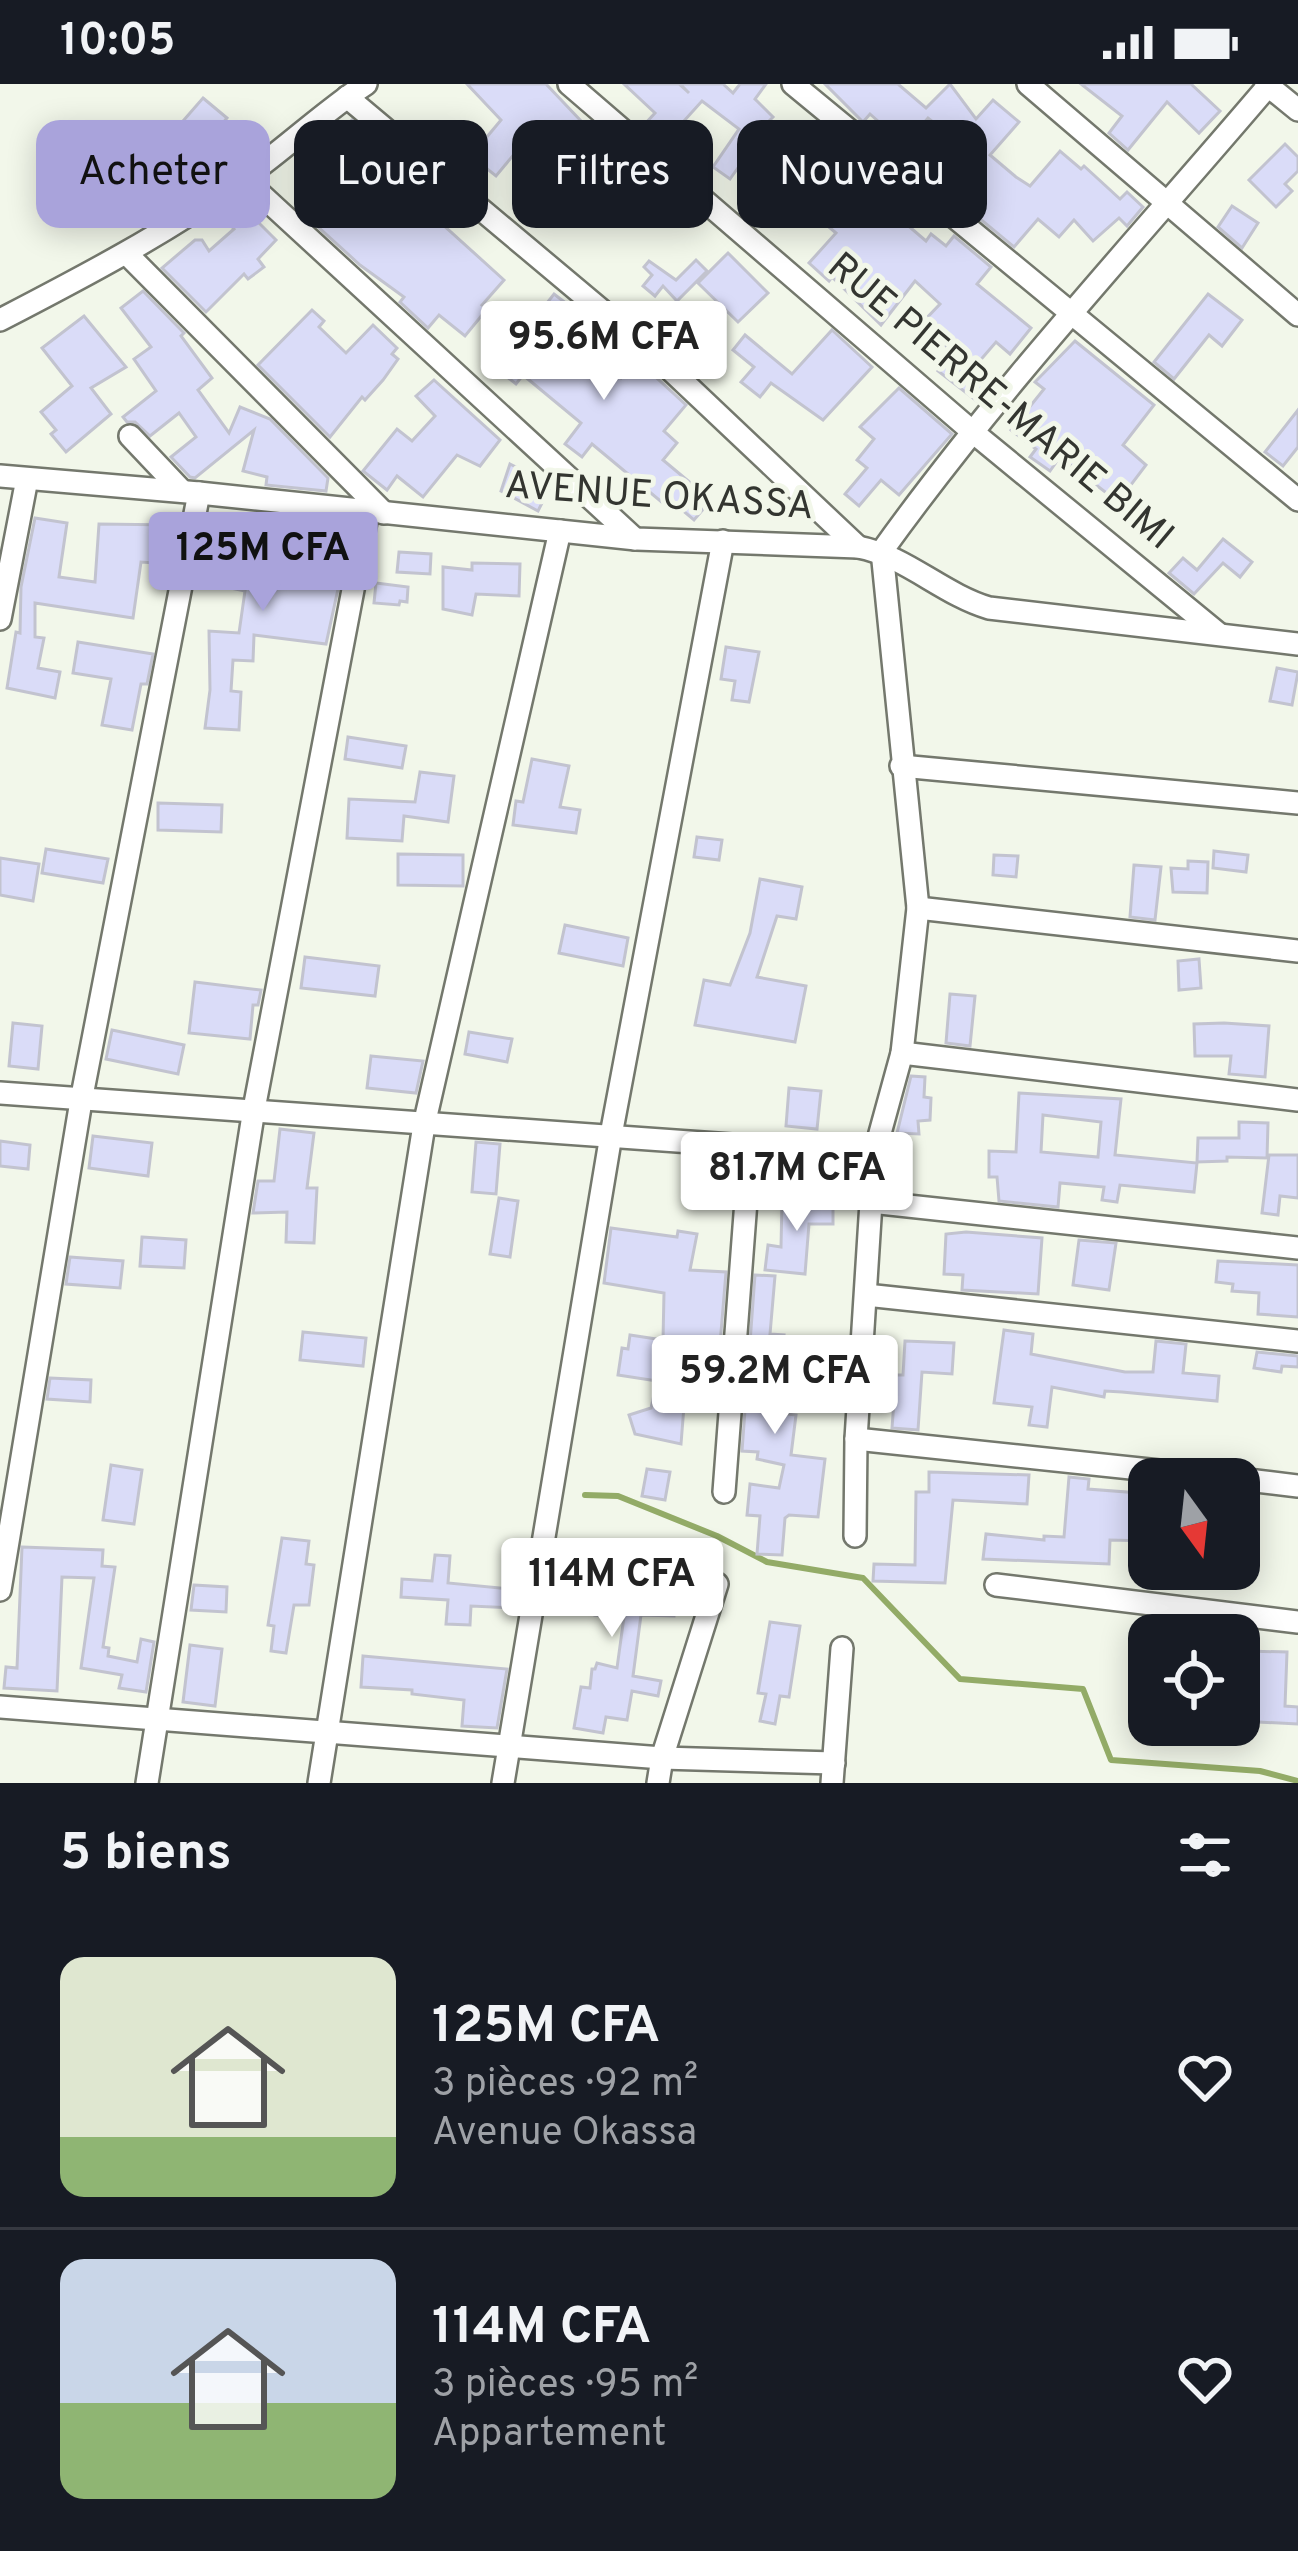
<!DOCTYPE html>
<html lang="fr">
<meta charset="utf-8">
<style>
:root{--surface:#171b24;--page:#242831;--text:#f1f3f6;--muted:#9ea1a6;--line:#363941;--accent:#a9a3db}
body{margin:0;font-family:Overpass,sans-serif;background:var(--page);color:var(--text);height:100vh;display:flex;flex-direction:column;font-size:45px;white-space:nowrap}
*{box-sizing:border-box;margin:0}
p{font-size:39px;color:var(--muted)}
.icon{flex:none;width:66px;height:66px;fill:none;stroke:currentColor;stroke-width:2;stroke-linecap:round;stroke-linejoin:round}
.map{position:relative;height:1699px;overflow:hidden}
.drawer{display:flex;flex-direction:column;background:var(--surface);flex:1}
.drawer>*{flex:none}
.top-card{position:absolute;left:36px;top:36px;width:1227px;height:108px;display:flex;gap:24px}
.needle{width:78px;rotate:165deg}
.tools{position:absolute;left:1128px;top:1374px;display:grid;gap:24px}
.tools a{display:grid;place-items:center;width:132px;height:132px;border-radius:24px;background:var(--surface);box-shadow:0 6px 30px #0003;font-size:60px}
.price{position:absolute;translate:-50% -102px;padding:0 27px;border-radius:12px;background:#fff;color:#222;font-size:39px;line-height:78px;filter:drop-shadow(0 3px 6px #0008)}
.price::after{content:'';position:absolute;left:50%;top:72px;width:36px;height:27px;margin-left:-18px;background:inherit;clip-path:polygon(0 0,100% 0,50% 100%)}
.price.on{background:var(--accent);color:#111}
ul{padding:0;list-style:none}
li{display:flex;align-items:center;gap:36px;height:300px;padding:0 60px}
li+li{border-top:3px solid var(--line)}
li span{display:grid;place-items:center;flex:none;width:336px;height:240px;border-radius:24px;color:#555}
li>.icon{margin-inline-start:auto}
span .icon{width:144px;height:144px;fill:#fffc;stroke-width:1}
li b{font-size:51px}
h2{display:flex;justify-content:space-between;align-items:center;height:144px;padding:0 60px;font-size:51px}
.chip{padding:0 42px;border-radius:24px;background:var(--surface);box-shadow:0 6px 30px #0003;font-size:42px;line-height:108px}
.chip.on{background:var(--accent);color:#111}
.status{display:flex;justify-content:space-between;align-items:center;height:84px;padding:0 60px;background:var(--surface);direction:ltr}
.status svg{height:33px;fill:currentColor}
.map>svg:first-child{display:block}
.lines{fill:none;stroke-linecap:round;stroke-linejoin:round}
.stream{stroke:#93ab67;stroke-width:6}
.building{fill:#dadcf8;stroke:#c2c3cf;stroke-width:3;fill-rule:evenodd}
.street-casing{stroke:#74786d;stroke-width:26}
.street{stroke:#fff;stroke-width:21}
.labels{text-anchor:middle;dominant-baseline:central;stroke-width:10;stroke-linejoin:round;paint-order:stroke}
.street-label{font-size:39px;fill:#333530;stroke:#f2f7ea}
</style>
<div class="status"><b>10:05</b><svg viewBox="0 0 49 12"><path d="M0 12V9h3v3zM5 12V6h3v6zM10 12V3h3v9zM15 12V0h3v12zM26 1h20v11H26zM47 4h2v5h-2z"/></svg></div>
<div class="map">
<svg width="1298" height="1699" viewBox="0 0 1298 1699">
<rect width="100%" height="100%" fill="#f2f7ea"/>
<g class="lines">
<path class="stream" d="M 585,1411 L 618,1412 L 717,1452 L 767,1478 L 863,1494 L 960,1595 L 1083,1605 L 1111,1676 L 1260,1687 L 1298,1697"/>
</g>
<g class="building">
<path d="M 467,0 L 546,0 L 582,38 L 566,56 L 597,83 L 570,113 L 588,128 L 575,142 L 544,114 L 565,92 L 525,57 L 496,92 L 471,72 L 501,36 Z"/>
<path d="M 624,0 L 679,0 L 689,9 L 680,0 L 723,0 L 733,9 L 740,0 L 766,0 L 755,15 L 773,33 L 752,54 L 757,57 L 730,95 L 713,83 L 739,45 L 702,17 L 674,48 L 706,74 L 695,88 L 642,43 L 655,29 Z"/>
<path d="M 825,0 L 898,0 L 926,24 L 950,0 L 976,35 L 993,16 L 1019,38 L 990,71 L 1016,93 L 1030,102 L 1060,67 L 1081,85 L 1084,82 L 1120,115 L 1127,108 L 1143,123 L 1127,142 L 1119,134 L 1093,157 L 1074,136 L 1059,153 L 1038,135 L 1014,163 L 933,96 L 941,86 L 946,90 L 967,65 L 928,34 L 905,61 L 870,30 L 863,38 Z"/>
<path d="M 1081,0 L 1191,0 L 1220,27 L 1199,49 L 1167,18 L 1128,66 L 1109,49 L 1122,32 Z"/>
<path d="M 203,14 L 227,34 L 201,66 L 176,45 Z"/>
<path d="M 352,36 L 411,86 L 399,101 L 504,196 L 482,221 L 487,225 L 465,252 L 439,231 L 428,244 L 400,218 L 404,213 L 360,181 L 305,131 L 316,116 L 300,95 L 322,79 L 314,70 Z"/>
<path d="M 1285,60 L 1298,73 L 1298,87 L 1285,100 L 1292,107 L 1276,123 L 1249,96 Z"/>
<path d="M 856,71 L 883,94 L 871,110 L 926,157 L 931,150 L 946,162 L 954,152 L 991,183 L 977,200 L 1031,244 L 1010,270 L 996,258 L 971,287 L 992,301 L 978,318 L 938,287 L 952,267 L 921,240 L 940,220 L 915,197 L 881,241 L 832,193 L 829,197 L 809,179 L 836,149 L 816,132 L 854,87 L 847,82 Z"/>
<path d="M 662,100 L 673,110 L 646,141 L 634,131 Z"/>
<path d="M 242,122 L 276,156 L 258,175 L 264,183 L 248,195 L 244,190 L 206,228 L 162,184 L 195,156 L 202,156 L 209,167 L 234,145 L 227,137 Z"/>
<path d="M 1232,122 L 1258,139 L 1242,164 L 1218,143 Z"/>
<path d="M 728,169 L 768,209 L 738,238 L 698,199 Z"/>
<path d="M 696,176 L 707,187 L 677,217 L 663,202 L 655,212 L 643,202 L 652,191 L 644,183 L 649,177 L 676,196 Z"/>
<path d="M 143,207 L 184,249 L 181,252 L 212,294 L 198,306 L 229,349 L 240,323 L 270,335 L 328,394 L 326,407 L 266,401 L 267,393 L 243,387 L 254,346 L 195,394 L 190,393 L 171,373 L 196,353 L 179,329 L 150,352 L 135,338 L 127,338 L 123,333 L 156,307 L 134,275 L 151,263 L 121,224 Z"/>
<path d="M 554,210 L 589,237 L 575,254 L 621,294 L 637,276 L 686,321 L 664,347 L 677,359 L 663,376 L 711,416 L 694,436 L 675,420 L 670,425 L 592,360 L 582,373 L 565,360 L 581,339 L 523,291 L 516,300 L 502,289 L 507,282 L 495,272 L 515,248 L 521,252 Z"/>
<path d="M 1208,210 L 1242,236 L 1222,262 L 1209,251 L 1174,295 L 1154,278 Z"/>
<path d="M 312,226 L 324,237 L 319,243 L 346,269 L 373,241 L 397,264 L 392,270 L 398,275 L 383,296 L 365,316 L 362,313 L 330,353 L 258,281 Z"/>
<path d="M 84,232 L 126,283 L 91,304 L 111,330 L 66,368 L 51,350 L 56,346 L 41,328 L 72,302 L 42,264 Z"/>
<path d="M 832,246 L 872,283 L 823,336 L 771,299 L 760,313 L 741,298 L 754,283 L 733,266 L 745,251 L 792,290 Z"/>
<path d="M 1075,257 L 1154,321 L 1123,361 L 1146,381 L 1118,418 L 1060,373 L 1050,387 L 1030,373 L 1036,365 L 1011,346 L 1044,305 L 1035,298 Z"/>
<path d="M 434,296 L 500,356 L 480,382 L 457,371 L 423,413 L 397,392 L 387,406 L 363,387 L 397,345 L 412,357 L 435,332 L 416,312 Z"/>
<path d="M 899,304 L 952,350 L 899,411 L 881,396 L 859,422 L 845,410 L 867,384 L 857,376 L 874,355 L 860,343 Z"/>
<path d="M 1298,326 L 1298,363 L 1283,382 L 1265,368 Z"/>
<path d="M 510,380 L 551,401 L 538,427 L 501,407 Z"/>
<path d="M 35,434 L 67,439 L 59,493 L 95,498 L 99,440 L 173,441 L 170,480 L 141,478 L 133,534 L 35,519 L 35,553 L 44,554 L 38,584 L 60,588 L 55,614 L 7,604 L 16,548 L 20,549 L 21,503 Z"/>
<path d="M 207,449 L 233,451 L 230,476 L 279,481 L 280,465 L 317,470 L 316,475 L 329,477 L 326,502 L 338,505 L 326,560 L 254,551 L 253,577 L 233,576 L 231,607 L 241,608 L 239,646 L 205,644 L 210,606 L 209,547 L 239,549 L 245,507 L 207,499 L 209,487 L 201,486 Z"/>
<path d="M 1223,455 L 1252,478 L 1240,493 L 1223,479 L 1194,510 L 1169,489 L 1183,474 L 1197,486 Z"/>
<path d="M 399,468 L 431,470 L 430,490 L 397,488 Z"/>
<path d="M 472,479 L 520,480 L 519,512 L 476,510 L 472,531 L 443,525 L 443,483 L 472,486 Z"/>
<path d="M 376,499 L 408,503 L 407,518 L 400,517 L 399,521 L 374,519 Z"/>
<path d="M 78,558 L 153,570 L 147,600 L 141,600 L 132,646 L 102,641 L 111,595 L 73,589 Z"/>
<path d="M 726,563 L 759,568 L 749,618 L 732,616 L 735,597 L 721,595 Z"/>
<path d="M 1277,584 L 1298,588 L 1292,621 L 1270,617 Z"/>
<path d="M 348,653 L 406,662 L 402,684 L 345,675 Z"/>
<path d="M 532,675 L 569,682 L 560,723 L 580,726 L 576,749 L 513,741 L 516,717 L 523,718 Z"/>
<path d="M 420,688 L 454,692 L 448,738 L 404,732 L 402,757 L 347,754 L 349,715 L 415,718 Z"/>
<path d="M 158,719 L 222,721 L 221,748 L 158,746 Z"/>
<path d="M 697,753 L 722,756 L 719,776 L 694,773 Z"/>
<path d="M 46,765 L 108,775 L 103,799 L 42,789 Z"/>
<path d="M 1214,767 L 1248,771 L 1246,788 L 1213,784 Z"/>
<path d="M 398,770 L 463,771 L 463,802 L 398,801 Z"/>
<path d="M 994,771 L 1018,772 L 1016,793 L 993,791 Z"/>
<path d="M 0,774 L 39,780 L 33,817 L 0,811 Z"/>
<path d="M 1188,777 L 1208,778 L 1207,809 L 1173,808 L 1171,784 L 1188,785 Z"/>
<path d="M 1134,781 L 1161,783 L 1155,836 L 1130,833 Z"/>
<path d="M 760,795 L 802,803 L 796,835 L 777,832 L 757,893 L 806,902 L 795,958 L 695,941 L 704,896 L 730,901 L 750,849 Z"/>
<path d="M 565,841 L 628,854 L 623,882 L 559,869 Z"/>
<path d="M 305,873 L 379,882 L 375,912 L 301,904 Z"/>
<path d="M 1199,875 L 1201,904 L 1179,906 L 1178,877 Z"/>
<path d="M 195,898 L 261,906 L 258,921 L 253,921 L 250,955 L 189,949 Z"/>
<path d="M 950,910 L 975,912 L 970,962 L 946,959 Z"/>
<path d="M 13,939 L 42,942 L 38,985 L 9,982 Z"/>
<path d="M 1224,939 L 1269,942 L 1265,993 L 1229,990 L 1231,972 L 1195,972 L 1194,940 Z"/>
<path d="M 112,946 L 184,961 L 178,990 L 106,975 Z"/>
<path d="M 469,948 L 512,955 L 507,978 L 465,970 Z"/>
<path d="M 371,972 L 423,977 L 416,1009 L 367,1004 Z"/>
<path d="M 911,992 L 925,993 L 924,1013 L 931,1014 L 930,1036 L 918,1037 L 919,1050 L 897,1049 Z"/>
<path d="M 789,1004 L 821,1007 L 817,1045 L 786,1042 Z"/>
<path d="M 1019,1009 L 1121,1015 L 1115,1071 L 1197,1079 L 1194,1108 L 1120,1101 L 1117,1118 L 1102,1116 L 1104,1103 L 1060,1099 L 1058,1123 L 999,1117 L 997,1093 L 989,1093 L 989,1067 L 1016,1068 ZM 1043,1031 L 1101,1038 L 1098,1073 L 1041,1068 Z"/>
<path d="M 1239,1038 L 1268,1039 L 1267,1074 L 1227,1073 L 1227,1077 L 1197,1078 L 1198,1054 L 1239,1054 Z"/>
<path d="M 280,1045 L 314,1049 L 307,1104 L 317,1104 L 314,1159 L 286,1158 L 287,1128 L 253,1129 L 258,1097 L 274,1097 Z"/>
<path d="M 93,1052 L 152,1059 L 148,1092 L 89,1084 Z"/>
<path d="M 0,1057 L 30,1061 L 28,1085 L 0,1082 Z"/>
<path d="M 476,1058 L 500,1060 L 496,1110 L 472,1108 Z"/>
<path d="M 1269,1071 L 1298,1071 L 1298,1114 L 1280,1112 L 1278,1131 L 1262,1129 Z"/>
<path d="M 499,1114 L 518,1117 L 510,1173 L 490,1170 Z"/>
<path d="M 782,1116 L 833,1116 L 833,1140 L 809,1140 L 805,1190 L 765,1186 L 768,1161 L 781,1163 Z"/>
<path d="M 611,1144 L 677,1153 L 678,1147 L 697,1150 L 690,1186 L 726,1188 L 718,1284 L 671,1288 L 668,1319 L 684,1322 L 681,1360 L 635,1350 L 629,1331 L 651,1324 L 657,1297 L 618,1291 L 622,1264 L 628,1265 L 630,1251 L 663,1256 L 664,1209 L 604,1199 Z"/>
<path d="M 966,1148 L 1042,1154 L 1038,1210 L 962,1206 L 963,1191 L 944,1190 L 946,1150 Z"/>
<path d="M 142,1153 L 186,1156 L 184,1184 L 140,1182 Z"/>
<path d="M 1079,1156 L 1116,1159 L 1109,1206 L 1073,1201 Z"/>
<path d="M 70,1173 L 123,1177 L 120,1204 L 66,1200 Z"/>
<path d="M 1218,1177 L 1298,1181 L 1298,1233 L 1258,1230 L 1259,1209 L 1232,1207 L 1233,1200 L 1216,1198 Z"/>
<path d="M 755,1191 L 775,1192 L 770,1250 L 784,1251 L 782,1274 L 767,1272 L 761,1327 L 796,1331 L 791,1371 L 825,1375 L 818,1433 L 789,1431 L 785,1434 L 782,1471 L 757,1470 L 760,1432 L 747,1431 L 750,1400 L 779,1404 L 784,1381 L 757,1375 L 758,1368 L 742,1367 Z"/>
<path d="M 1004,1246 L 1033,1250 L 1031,1270 L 1125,1288 L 1153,1288 L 1156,1257 L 1186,1260 L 1183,1289 L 1219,1292 L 1217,1317 L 1122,1308 L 1105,1307 L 1104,1313 L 1052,1303 L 1047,1343 L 1029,1341 L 1032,1323 L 994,1319 Z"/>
<path d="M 303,1248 L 366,1254 L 363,1282 L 300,1276 Z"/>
<path d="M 905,1257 L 954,1259 L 952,1290 L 922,1288 L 918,1346 L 892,1344 L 896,1291 L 903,1291 Z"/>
<path d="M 1257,1268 L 1298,1272 L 1298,1283 L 1282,1282 L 1281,1288 L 1254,1284 Z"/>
<path d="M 50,1294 L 91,1296 L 90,1318 L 47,1315 Z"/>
<path d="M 111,1381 L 142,1386 L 134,1440 L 103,1436 Z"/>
<path d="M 647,1385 L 670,1388 L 665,1416 L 642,1412 Z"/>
<path d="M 929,1388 L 1029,1391 L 1027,1420 L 953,1416 L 945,1499 L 873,1497 L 874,1480 L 915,1481 L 916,1408 L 929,1408 Z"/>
<path d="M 1069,1393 L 1089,1395 L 1088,1405 L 1139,1409 L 1138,1425 L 1149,1426 L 1149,1457 L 1110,1456 L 1109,1480 L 983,1475 L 986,1450 L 1044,1456 L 1044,1452 L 1064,1453 Z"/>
<path d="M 282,1454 L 309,1457 L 306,1480 L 314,1481 L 309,1521 L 294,1521 L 286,1569 L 271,1567 L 274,1542 L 268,1541 Z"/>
<path d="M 564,1457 L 587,1457 L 580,1504 L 648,1507 L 648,1500 L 675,1501 L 674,1532 L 641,1531 L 633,1592 L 661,1597 L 658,1612 L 632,1607 L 627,1636 L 606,1633 L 603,1649 L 574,1644 L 581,1603 L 590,1604 L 592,1585 L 595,1585 L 597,1579 L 617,1584 L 624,1533 L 595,1531 L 596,1522 L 559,1520 Z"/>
<path d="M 22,1463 L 103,1466 L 102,1482 L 115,1483 L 103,1563 L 109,1564 L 108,1572 L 137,1578 L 141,1555 L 154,1558 L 146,1608 L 119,1604 L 122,1591 L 81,1584 L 94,1494 L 62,1493 L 57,1607 L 4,1604 L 6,1583 L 17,1584 Z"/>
<path d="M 435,1471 L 450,1472 L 448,1499 L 519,1506 L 517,1524 L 471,1522 L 470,1541 L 446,1540 L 448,1516 L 401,1513 L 402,1495 L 432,1497 Z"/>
<path d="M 194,1501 L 227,1503 L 226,1528 L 191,1526 Z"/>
<path d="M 770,1538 L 800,1542 L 789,1613 L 780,1612 L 775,1640 L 760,1637 L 766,1610 L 758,1609 Z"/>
<path d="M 190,1561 L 222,1565 L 215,1622 L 183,1618 Z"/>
<path d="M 1246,1567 L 1287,1568 L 1285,1622 L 1298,1623 L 1298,1640 L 1239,1637 L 1239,1602 L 1245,1601 Z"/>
<path d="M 363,1572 L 507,1585 L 497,1644 L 462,1642 L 464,1616 L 412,1610 L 412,1606 L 361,1603 Z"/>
</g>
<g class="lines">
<defs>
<g id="street">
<path d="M 569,0 L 974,349 L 1219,550"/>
<path d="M 793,0 L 1298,416"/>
<path d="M 1028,0 L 1298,231"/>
<path d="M 1266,0 L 1298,26"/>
<path d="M 347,13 L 656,272 L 858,463"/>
<path d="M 243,94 L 635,455"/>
<path d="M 127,170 L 384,429"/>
<path d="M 0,236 C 83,193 165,150 241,96 C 284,66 322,29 366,0"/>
<path d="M 130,352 L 182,407"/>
<path d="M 0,392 L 199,409 L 636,455 L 858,463 C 906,472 942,510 989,524 L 1298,560"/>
<path d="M 882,467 C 999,304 1138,155 1268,2"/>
<path d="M 0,535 L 27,395"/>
<path d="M 901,682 L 1298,719"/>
<path d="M 918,824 L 1298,867"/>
<path d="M 902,969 L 1298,1016"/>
<path d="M 0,1009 L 874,1071"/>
<path d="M 871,1118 L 1298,1164"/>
<path d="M 866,1211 L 1298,1257"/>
<path d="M 856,1355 L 1235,1395"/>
<path d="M 1239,1395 L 1298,1402"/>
<path d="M 724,1408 L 750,1064"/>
<path d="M 855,1452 L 856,1355 L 874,1071 L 902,969 L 918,824 L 882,467"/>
<path d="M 996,1501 L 1298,1538"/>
<path d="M 0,1506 L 81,1017 L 199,409"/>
<path d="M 0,1623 L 662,1674 L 834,1679"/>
<path d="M 147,1699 L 254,1025 L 368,427"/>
<path d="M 319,1699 L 424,1041 L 560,447"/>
<path d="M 503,1699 L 611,1051 L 723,457"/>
<path d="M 658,1699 L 662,1674 L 717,1500"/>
<path d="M 832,1699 L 842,1564"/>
</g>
</defs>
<use href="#street" class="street-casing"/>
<use href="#street" class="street"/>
</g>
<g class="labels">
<g class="street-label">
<text transform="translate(999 319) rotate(40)">RUE PIERRE-MARIE BIMI</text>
<text transform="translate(659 414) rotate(4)">AVENUE OKASSA</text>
</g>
</g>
</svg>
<div class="tools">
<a><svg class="needle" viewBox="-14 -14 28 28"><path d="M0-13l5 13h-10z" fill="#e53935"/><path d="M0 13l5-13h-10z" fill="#9ea1a6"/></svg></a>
<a><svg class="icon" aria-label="locate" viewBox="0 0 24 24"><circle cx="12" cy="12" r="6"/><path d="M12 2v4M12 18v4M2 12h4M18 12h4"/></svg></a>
</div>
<b class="price" style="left:604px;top:319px">95.6M CFA</b>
<b class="price on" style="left:263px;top:530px">125M CFA</b>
<b class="price" style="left:797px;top:1150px">81.7M CFA</b>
<b class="price" style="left:775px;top:1353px">59.2M CFA</b>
<b class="price" style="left:612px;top:1556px">114M CFA</b>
<div class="top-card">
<a class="chip on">Acheter</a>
<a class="chip">Louer</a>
<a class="chip">Filtres</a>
<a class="chip">Nouveau</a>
</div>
</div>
<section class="drawer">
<h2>5 biens<svg class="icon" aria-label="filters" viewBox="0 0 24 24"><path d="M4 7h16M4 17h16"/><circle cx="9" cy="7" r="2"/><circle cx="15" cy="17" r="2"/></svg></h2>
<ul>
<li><span style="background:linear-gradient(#dfe7d0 75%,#8fb573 0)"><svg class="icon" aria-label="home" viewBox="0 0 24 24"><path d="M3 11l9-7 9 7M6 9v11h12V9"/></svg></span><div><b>125M CFA</b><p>3 pièces · 92 m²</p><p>Avenue Okassa</p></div><svg class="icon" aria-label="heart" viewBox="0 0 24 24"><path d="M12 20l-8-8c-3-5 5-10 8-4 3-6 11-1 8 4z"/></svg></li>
<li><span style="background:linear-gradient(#c9d6e8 60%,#8fb573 0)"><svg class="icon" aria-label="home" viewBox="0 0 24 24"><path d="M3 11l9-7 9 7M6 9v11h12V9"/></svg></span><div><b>114M CFA</b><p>3 pièces · 95 m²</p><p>Appartement</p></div><svg class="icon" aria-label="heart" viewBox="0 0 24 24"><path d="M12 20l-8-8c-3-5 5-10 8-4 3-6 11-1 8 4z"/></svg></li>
</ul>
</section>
